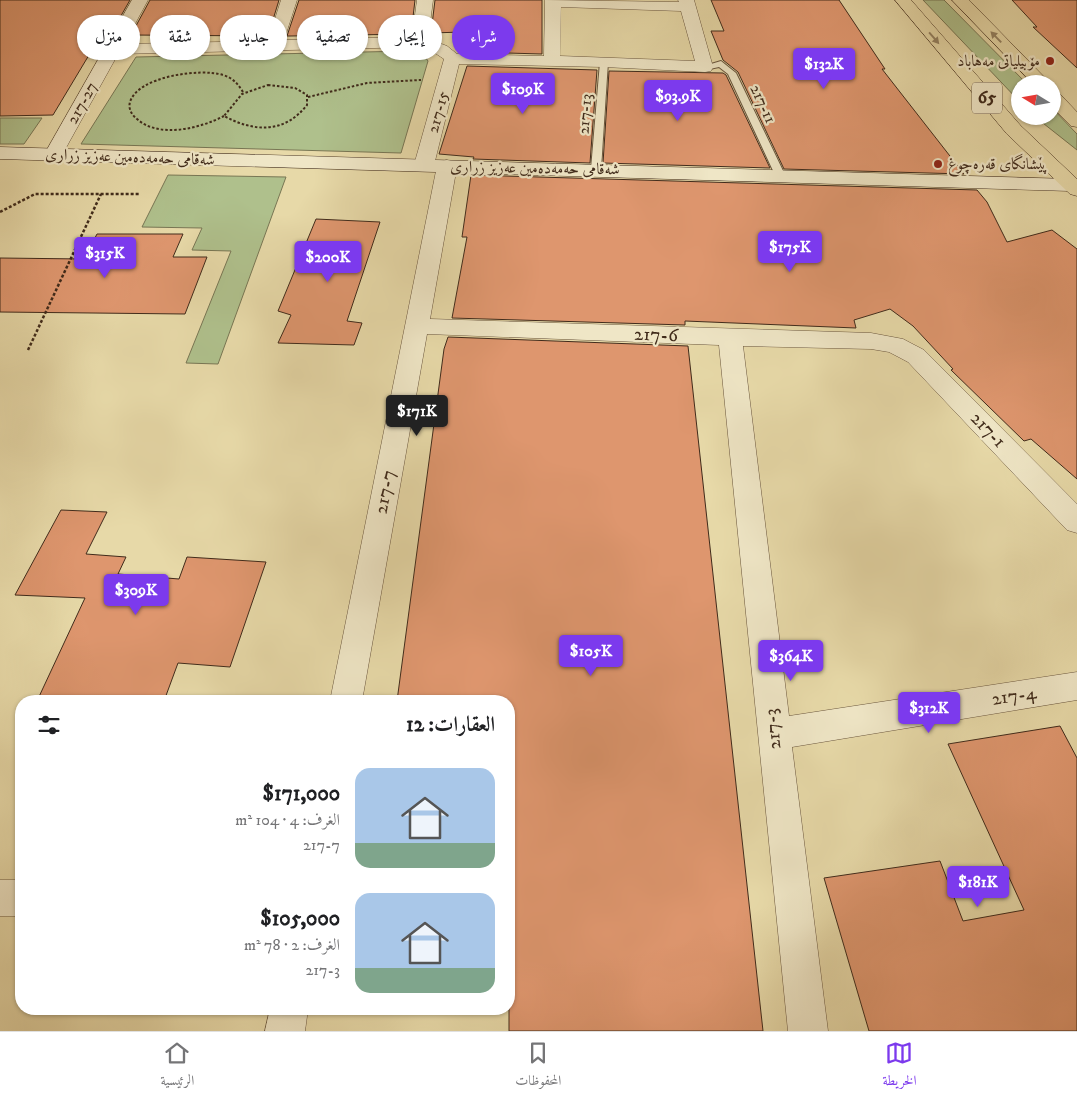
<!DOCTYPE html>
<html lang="ar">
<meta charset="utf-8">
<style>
:root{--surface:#fff;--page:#f2f2f2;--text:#202124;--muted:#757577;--line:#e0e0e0;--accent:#7c3aed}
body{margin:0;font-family:"IM FELL DW Pica",Amiri,serif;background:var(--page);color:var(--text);direction:rtl;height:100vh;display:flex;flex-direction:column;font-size:19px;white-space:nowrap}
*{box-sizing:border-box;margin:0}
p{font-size:16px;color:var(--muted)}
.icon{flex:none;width:28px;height:28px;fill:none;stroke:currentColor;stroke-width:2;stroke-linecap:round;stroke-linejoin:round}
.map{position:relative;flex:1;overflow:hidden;direction:ltr}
.panel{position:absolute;left:15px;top:695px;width:500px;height:320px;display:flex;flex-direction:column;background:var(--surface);border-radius:20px;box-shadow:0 1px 4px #0004;direction:rtl}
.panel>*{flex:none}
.guide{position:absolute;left:15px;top:15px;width:500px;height:45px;direction:rtl;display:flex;gap:10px}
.needle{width:32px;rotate:281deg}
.tools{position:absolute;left:1011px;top:75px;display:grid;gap:10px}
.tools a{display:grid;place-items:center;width:50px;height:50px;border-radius:50%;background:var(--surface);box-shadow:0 1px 4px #0004;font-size:25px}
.price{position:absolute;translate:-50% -42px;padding:0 11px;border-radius:5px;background:var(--accent);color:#fff;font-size:16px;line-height:32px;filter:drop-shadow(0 1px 2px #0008)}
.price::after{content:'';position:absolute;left:50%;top:30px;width:15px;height:11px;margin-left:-8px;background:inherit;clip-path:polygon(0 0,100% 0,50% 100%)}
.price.active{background:#222;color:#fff}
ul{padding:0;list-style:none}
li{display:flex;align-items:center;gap:15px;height:125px;padding:0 20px}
li span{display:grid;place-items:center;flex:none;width:140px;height:100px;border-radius:15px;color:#555}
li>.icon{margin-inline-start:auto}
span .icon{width:60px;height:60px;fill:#fffc;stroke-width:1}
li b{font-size:21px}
h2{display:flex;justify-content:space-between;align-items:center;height:60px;padding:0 20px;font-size:21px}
.tag{padding:0 18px;border-radius:22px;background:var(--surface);box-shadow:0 1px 4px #0004;font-size:18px;line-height:45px}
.tag.active{background:var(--accent);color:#fff}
.tab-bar{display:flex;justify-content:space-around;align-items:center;height:70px;border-top:1px solid var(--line);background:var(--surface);font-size:14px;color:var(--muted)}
.tab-bar a{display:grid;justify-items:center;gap:2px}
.tab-bar .active{color:var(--accent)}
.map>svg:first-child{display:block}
.green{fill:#afc08c;stroke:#787654}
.building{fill:#de966e;stroke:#402b1b}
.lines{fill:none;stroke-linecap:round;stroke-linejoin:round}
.lane-casing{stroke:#6a563e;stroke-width:2}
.street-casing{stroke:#6a563e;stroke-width:1}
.secondary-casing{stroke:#402b1b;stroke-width:1}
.highway-casing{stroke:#402b1b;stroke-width:1}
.path-far1{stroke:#402b1b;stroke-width:2;stroke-dasharray:2.5 2;stroke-linecap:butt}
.path{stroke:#402b1b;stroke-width:2.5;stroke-dasharray:3 2;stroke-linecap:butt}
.lane{fill:#efe6c6;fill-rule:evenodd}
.street{fill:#efe6c6;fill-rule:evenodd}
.secondary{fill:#efe6c6;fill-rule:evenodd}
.highway{fill:#e7d9a8;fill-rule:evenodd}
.oneway{fill:#948262}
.poi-dot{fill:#8f2418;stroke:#efe6c6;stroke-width:2}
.labels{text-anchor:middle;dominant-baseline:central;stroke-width:4.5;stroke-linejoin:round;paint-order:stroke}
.far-poi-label{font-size:16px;fill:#402b1b;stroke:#efe6c6;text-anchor:end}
.far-street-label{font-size:16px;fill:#402b1b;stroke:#efe6c6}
.shield{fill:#efe6c6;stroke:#74634e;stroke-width:1}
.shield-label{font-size:18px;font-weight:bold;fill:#402b1b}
.street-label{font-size:19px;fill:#402b1b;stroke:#efe6c6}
</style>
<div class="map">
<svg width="1077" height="1031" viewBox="0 0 1077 1031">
<rect width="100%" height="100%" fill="#e7d9a8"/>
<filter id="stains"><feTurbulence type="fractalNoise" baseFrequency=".004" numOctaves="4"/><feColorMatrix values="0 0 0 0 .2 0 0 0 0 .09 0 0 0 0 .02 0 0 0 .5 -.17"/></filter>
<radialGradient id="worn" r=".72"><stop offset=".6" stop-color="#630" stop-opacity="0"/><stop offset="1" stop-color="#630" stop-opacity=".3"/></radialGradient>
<g class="green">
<path d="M 923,0 L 944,0 L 1027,84 L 1020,84 L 1020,102 Z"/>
<path d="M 409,51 L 423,54 L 428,61 L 401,153 L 81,144 L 136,57 Z"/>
<path d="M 1053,109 L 1077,134 L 1077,150 L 1034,116 L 1052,116 Z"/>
<path d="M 0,118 L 42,118 L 24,144 L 0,144 Z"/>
<path d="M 168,175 L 286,177 L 218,364 L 186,363 L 231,251 L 192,250 L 202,228 L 142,227 Z"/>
</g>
<g class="building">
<path d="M 0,0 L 130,0 L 110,35 L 101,35 L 53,115 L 0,116 Z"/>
<path d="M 150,0 L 279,0 L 268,36 L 131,35 Z"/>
<path d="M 299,0 L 415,0 L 411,34 L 290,36 L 287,36 Z"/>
<path d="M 435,0 L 542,0 L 542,54 L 471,52 L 473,46 L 459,46 L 463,32 L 431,33 Z"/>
<path d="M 711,0 L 839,0 L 885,69 L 882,69 L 964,174 L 784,169 L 738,72 L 723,60 L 711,31 L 724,31 Z"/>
<path d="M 1012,0 L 1077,0 L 1077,68 L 1033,27 L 1037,27 Z"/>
<path d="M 467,66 L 597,70 L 590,163 L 473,159 L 474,157 L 439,154 Z"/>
<path d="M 609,71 L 723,73 L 726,75 L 770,168 L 603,163 Z"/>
<path d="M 471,175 L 977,190 L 987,202 L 1007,242 L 1052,230 L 1077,249 L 1077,479 L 1031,439 L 1024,441 L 951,370 L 953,369 L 913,326 L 890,309 L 854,320 L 856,328 L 685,321 L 685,325 L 452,318 L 467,237 L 462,237 Z"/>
<path d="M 316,219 L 380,222 L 347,321 L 362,323 L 354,345 L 278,343 L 291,315 L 278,311 Z"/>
<path d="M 97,234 L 183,234 L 173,257 L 207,257 L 185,314 L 0,312 L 0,258 L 84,259 Z"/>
<path d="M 448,337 L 688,346 L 763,1031 L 509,1031 L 509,701 L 397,701 L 444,349 Z"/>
<path d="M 61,510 L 107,512 L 86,554 L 126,557 L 118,574 L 179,579 L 187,557 L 266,562 L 230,667 L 178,663 L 164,701 L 37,701 L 85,598 L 15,595 Z"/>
<path d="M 1060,726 L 1077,758 L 1077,1031 L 869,1031 L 824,878 L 940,861 L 963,921 L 1024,910 L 948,744 Z"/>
</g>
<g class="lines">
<defs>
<g id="lane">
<path d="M 604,59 L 608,62 L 601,169 L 596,172 L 591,169 L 600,62 Z"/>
<path d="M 721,61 L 736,73 L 785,175 L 783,177 L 775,175 L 728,74 L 719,67 L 705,70 L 701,67 Z"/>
</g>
<g id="street">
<path d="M 132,0 L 148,0 L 124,44 L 268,41 L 281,0 L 297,0 L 284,40 L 412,37 L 417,0 L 433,0 L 428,39 L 447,46 L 457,54 L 544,56 L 545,0 L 679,2 L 678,0 L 694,0 L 713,67 L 711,71 L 705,72 L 604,67 L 459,64 L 434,165 L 431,169 L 417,169 L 414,165 L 444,59 L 435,53 L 419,47 L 118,54 L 62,155 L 60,159 L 46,159 L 44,155 ZM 561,7 L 681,11 L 695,61 L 560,56 Z"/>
<path d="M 447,160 L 454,162 L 457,166 L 430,319 L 871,333 L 903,339 L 924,350 L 1077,504 L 1077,533 L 1067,530 L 908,362 L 889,352 L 871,349 L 743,346 L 789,716 L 1077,672 L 1077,700 L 792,747 L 828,1031 L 788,1031 L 719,345 L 427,334 L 362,701 L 330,701 L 437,166 L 440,162 Z"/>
<rect x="0" y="880" width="21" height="36"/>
<path d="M 270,1009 L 308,1009 L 305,1031 L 265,1031 Z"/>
</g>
<path id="secondary" d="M 0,147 L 1070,179 L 1077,181 L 1077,189 L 1070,191 L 0,159 Z"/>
<g id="highway">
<path d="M 895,0 L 911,0 L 1021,126 L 1077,179 L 1077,196 L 1070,194 L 1007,134 Z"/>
<path d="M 952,0 L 969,0 L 1051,84 L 1033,84 Z"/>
<path d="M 1052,91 L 1058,92 L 1077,112 L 1077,127 L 1071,126 L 1052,107 Z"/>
</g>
</defs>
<use href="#lane" class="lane-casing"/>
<use href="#street" class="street-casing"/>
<use href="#secondary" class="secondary-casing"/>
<use href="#highway" class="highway-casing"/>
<g class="path-far1">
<path d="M 268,85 L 295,88 L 307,95 L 307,105 C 284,134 254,132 224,116 L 242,94 Z"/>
<path d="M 308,97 L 367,83 L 421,80"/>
<path d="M 224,116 C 201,128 159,139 137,119 C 132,115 128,109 130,102 C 138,76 201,68 223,75 C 233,78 238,84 243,92"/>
</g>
<g class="path">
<path d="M 0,212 L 35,194 L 140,194"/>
<path d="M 28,350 L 101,194"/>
</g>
<use href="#lane" class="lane"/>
<use href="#street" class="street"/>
<use href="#secondary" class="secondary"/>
<use href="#highway" class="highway"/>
</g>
<defs><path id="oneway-solid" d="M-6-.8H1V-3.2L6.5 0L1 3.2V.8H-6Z" transform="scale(1.25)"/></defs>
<g class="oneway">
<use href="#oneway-solid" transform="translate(996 37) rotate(-134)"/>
<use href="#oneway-solid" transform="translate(934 38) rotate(49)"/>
</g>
<g class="poi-dot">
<circle cx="1050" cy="61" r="5"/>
<circle cx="938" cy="164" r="5"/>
</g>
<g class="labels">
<g class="far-poi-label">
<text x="1040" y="61">مۆبیلیاتی مەهاباد</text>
<text x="948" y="164" text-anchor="start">پێشانگای قەرەچوغ</text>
</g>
<g class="far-street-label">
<text transform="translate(82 103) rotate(-61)">217-27</text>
<text transform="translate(763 104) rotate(65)">217-11</text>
<text transform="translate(438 112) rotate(-75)">217-15</text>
<text transform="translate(585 114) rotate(-86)">217-13</text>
<text transform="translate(130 157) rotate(2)">شەقامی حەمەدەمین عەزیز زراری</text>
<text transform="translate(535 168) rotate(1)">شەقامی حەمەدەمین عەزیز زراری</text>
</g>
<rect class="shield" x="972" y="82.5" width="30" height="31" rx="4"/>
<g class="shield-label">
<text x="987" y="98">65</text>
</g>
<g class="street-label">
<text transform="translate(656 335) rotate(2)">217-6</text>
<text transform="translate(988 430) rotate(46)">217-1</text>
<text transform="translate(385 492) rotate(-79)">217-7</text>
<text transform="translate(1014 696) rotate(-9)">217-4</text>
<text transform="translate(773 729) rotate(-96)">217-3</text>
</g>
</g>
<rect width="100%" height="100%" filter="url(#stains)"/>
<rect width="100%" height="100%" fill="url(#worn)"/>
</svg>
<div class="tools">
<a><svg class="needle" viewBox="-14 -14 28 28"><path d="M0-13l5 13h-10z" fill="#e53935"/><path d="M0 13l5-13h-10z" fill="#757577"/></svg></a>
</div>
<b class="price" style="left:824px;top:90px">$132K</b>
<b class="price" style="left:523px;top:115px">$109K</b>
<b class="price" style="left:678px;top:122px">$93.9K</b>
<b class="price" style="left:790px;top:273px">$175K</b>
<b class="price" style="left:105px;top:279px">$315K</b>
<b class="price" style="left:328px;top:283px">$200K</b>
<b class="price active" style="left:417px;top:437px">$171K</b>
<b class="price" style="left:136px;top:616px">$309K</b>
<b class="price" style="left:591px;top:677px">$105K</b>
<b class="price" style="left:791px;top:682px">$364K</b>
<b class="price" style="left:929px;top:734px">$312K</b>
<b class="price" style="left:978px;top:908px">$181K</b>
<div class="guide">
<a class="tag active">شراء</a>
<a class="tag">إيجار</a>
<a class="tag">تصفية</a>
<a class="tag">جديد</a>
<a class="tag">شقة</a>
<a class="tag">منزل</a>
</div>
<section class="panel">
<h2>العقارات: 12<svg class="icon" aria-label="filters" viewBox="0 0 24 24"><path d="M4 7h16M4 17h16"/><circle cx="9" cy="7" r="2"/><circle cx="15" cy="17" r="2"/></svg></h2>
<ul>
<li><span style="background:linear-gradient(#a9c7e8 75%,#7fa58c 0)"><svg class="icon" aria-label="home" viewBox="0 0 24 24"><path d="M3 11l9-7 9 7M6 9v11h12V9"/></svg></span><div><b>$171,000</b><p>الغرف: 4 · 104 m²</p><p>217-7</p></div></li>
<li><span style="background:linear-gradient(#a9c7e8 75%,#7fa58c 0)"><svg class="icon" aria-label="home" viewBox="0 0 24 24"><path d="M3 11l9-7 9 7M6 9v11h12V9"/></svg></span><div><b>$105,000</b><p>الغرف: 2 · 78 m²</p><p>217-3</p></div></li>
</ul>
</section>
</div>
<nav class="tab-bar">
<a class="active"><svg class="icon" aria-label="map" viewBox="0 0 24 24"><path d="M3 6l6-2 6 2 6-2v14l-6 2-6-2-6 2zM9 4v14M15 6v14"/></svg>الخريطة</a>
<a><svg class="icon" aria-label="saved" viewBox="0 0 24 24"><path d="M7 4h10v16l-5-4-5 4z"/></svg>المحفوظات</a>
<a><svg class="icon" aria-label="home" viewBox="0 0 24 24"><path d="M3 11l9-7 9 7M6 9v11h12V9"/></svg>الرئيسية</a>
</nav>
